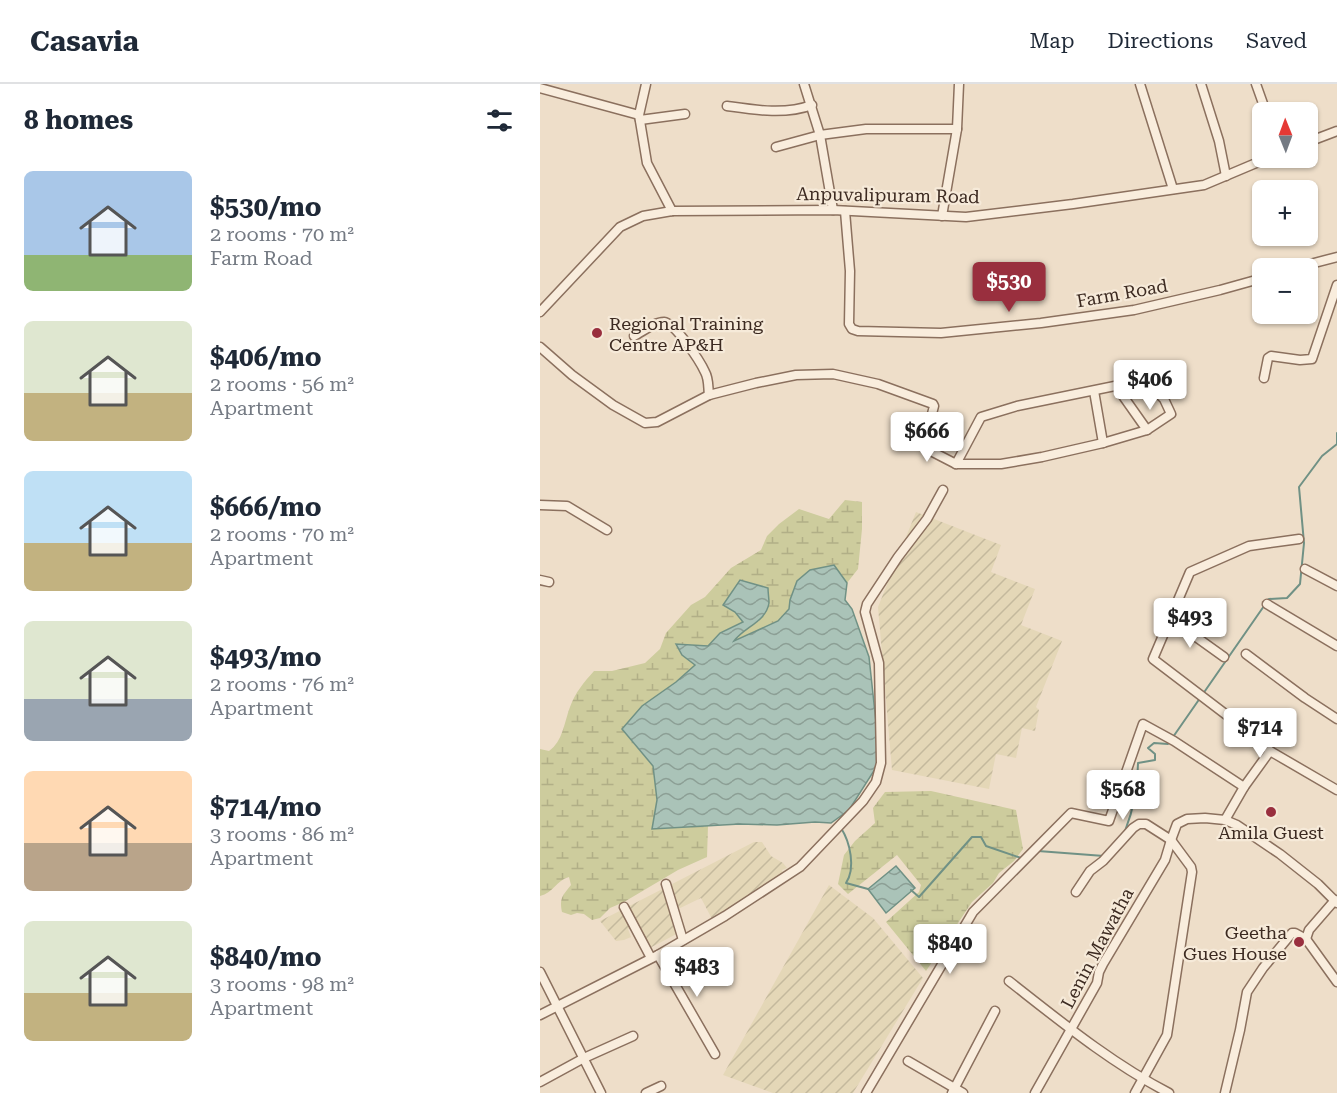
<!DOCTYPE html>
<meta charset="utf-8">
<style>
:root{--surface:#fff;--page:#f6f6f7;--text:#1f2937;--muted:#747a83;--line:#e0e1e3;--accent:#992f3e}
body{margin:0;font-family:"Roboto Serif",serif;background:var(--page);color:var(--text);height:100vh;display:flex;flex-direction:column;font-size:22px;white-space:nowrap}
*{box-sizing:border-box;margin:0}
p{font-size:20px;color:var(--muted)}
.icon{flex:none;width:33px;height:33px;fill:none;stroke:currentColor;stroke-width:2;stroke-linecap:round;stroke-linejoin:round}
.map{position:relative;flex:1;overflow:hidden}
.side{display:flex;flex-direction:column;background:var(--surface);width:540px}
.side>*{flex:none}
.needle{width:39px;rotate:359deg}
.tools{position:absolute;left:712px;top:18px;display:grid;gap:12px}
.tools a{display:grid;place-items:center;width:66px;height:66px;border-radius:9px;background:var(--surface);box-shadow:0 2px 4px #0004;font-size:30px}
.price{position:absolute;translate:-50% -51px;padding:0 14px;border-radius:6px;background:#fff;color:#222;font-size:20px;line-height:39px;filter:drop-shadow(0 2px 3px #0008)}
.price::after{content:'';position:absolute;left:50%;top:36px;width:18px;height:14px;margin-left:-9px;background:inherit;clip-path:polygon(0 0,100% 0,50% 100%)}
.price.active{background:var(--accent);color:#fff}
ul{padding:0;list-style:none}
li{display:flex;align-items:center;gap:18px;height:150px;padding:0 24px}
li span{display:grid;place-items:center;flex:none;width:168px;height:120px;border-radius:9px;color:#555}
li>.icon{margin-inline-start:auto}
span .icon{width:72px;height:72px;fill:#fffc;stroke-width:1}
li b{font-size:26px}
h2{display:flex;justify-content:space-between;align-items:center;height:72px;padding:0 24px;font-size:26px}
header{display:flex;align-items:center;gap:36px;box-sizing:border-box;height:84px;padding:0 30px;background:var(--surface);border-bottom:2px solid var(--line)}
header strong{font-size:28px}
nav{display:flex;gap:33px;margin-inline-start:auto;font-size:21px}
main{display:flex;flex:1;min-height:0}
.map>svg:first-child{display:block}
.farmland{fill:url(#farmland-furrows)}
.wetland{fill:url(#wetland-marsh)}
.water{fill:url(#water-waves);stroke:#709185;stroke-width:1.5}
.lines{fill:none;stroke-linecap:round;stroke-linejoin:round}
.stream{stroke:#709185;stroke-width:2}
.street-casing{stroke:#8b705e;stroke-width:11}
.street{stroke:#f9eddd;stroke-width:8}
.poi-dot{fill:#992f3e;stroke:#f6ead9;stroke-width:2}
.labels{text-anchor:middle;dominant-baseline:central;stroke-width:4.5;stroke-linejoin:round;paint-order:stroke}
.street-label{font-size:18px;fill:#3c2a21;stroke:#f6ead9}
.poi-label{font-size:18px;fill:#3c2a21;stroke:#f6ead9;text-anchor:start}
</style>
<header>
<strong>Casavia</strong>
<nav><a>Map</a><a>Directions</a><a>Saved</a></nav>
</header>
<main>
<section class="side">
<h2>8 homes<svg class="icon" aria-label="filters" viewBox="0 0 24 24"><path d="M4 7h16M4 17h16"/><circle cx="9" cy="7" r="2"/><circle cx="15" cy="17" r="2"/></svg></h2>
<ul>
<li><span style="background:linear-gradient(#a9c7e8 70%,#8fb573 0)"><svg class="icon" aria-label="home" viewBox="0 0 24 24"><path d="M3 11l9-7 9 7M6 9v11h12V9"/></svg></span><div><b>$530/mo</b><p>2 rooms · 70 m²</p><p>Farm Road</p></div></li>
<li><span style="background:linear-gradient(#dfe7d0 60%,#c2b280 0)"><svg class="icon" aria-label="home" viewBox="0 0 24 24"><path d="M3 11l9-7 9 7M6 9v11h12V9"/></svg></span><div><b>$406/mo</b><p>2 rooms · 56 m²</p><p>Apartment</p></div></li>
<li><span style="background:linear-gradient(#bfe0f5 60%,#c2b280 0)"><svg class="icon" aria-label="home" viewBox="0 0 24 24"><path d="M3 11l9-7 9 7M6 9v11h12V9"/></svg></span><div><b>$666/mo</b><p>2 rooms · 70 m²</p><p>Apartment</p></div></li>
<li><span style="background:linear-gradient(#dfe7d0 65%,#9aa5b1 0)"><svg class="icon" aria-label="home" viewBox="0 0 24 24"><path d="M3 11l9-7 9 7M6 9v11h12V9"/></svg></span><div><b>$493/mo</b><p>2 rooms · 76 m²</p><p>Apartment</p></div></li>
<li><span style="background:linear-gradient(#ffd9b3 60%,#b9a48a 0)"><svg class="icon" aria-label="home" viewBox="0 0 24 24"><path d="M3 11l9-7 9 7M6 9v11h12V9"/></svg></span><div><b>$714/mo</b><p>3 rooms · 86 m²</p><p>Apartment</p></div></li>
<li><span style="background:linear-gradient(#dfe7d0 60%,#c2b280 0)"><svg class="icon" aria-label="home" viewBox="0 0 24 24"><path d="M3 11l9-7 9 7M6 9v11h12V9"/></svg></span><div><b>$840/mo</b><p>3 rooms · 98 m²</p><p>Apartment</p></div></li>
</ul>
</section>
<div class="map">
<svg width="797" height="1009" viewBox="0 0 797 1009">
<defs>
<pattern id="farmland-furrows" width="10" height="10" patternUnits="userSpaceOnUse" patternTransform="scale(1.5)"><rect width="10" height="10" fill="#e4d7b7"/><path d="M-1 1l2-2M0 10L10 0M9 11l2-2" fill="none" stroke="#c4b99d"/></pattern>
<pattern id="wetland-marsh" width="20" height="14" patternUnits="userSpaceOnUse" patternTransform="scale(1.5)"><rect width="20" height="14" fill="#cdcc9d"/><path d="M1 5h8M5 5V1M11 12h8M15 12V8" fill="none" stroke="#b1af87"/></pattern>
<pattern id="water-waves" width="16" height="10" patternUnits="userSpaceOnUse" patternTransform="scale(1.5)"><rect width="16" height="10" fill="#aac3b8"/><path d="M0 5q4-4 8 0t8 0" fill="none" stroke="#8c9f95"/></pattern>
</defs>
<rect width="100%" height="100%" fill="#eedec9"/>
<g class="farmland">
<path d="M 376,428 L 461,461 L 451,488 L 495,505 L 481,541 L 522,557 L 496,623 L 499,626 L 495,647 L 482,644 L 476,674 L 456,670 L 449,705 L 352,686 L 338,523 Z"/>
<path d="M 214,758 L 222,758 L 231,772 L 243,779 L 247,784 L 242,786 L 244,792 L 172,835 L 161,814 L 134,827 L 144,846 L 108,865 L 95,844 L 88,845 L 91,853 L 84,856 L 76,857 L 60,837 Z"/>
<path d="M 289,801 L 333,834 L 383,894 L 313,1009 L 233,1009 L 183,991 Z"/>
</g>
<g class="wetland">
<path d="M 305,416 L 322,418 L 322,445 L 318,485 L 307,499 L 294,481 L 250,516 L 249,525 L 238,537 L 191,558 L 203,546 L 219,537 L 195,528 L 203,538 L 180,549 L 168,562 L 136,561 L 142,571 L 156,581 L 136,598 L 93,659 L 113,682 L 117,716 L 112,745 L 168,742 L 167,773 L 138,786 L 84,818 L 70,824 L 60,834 L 52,836 L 44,830 L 37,829 L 31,831 L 22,828 C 19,814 23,811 31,801 L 29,793 C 17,796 13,809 0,812 L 0,665 L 9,667 C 23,657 24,639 30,623 C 35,609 44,598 54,587 L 72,587 L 105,579 L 120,565 L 126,549 L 151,521 L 165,513 L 191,484 L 221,466 L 227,452 L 239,440 L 259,425 L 289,435 Z"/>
<path d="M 391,707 L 476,726 L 483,765 L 474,777 L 459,789 L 453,799 L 432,818 L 386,887 L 346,838 L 379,808 L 381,801 L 357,771 L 308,810 L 298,800 L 304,771 L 315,757 L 335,739 L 333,724 L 345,708 Z"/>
</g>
<g class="water">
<path d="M 294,481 L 307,499 L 305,516 L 312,525 L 329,573 L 338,657 L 337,682 L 309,726 L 291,739 L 275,738 L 237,741 L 200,740 L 112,745 L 117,716 L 113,682 L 82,645 L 102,622 L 136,598 L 155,581 L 142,571 L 136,560 L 168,562 L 180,549 L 203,538 L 195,528 L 183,521 L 200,496 L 228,504 C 228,509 229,514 229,519 C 226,538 204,543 194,557 L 238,537 L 249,525 L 250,516 L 257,497 L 270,486 Z"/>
<path d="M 356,782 L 375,804 L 346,829 L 328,805 Z"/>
</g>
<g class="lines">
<g class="stream">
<path d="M 727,517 L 729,515 L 747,514 L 760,500 L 764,459 L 759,403 L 782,372 L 797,360 L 797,349"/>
<path d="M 633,653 L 724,522"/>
<path d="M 301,744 C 310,758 316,784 306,799 L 328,805"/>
<path d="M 585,747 C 594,724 598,704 598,679 L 615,676 L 615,670 L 608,664 L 614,659 L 628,660 L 630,657"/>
<path d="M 498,767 L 564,772"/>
<path d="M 371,806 L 379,813 L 432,753 L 441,753 L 446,762 L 481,774"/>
</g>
<defs>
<g id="street">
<path d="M 106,0 L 99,31 L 107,79 L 132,127"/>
<path d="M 264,0 L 280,51 L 293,126"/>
<path d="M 600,0 L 633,105"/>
<path d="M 661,0 L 679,57 L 686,92"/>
<path d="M 716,0 L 726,28"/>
<path d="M 0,4 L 99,31"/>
<path d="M 187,22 C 215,26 245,31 272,21"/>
<path d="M 100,36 L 145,30"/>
<path d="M 768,58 L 797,47"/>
<path d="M 236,63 L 280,51 L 326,45 L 417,45"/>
<path d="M 305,127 L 310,187 L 309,240 L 312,245 L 318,247 L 401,249 L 501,239 L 594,226 L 680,206 L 723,194"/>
<path d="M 402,132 L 417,45 L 419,0"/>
<path d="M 755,184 L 797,173"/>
<path d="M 0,228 L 80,143 L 103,132 L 132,127 L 293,126 L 426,133 L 533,120 L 664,101 L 728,74"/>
<path d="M 94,252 C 102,248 114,238 124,238 C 135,239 160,277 165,288 C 169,295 168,303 169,311"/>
<path d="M 0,263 L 32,291 L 73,321 L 105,339 L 117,338 L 169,311 L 216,299 L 256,291 L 293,290 L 338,300 L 393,320 L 394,322 L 385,357 L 385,364 L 416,380 L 441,333 L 477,322 L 604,296 L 617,290"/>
<path d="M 724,294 L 728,274 L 731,272 L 760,276 L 772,275 L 797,201"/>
<path d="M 576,302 L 607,346 L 631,330 L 624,315 L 604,296"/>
<path d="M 554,307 L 563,359 L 607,346"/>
<path d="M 416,380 L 461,380 L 502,373 L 563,359"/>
<path d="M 0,421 L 27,422 L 67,446"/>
<path d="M 759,455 L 709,462 L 650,488 L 613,575 L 701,642 L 730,667 L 797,706"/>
<path d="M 765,485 L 797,502"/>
<path d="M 0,496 L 9,498"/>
<path d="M 727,520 L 797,562"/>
<path d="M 631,535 L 684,573"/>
<path d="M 706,570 L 765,614 L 797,635"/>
<path d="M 685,736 L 704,703 L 730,667"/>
<path d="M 126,800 L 143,856"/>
<path d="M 536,808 L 550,787 L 563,777 L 593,744 L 599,740 L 606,740 L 631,756 L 651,783 L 652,788 L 627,951 L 595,1009"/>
<path d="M 84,823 L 111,874"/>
<path d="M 766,855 L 769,846 L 795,816"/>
<path d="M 118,871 L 175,970"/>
<path d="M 0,888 L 61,1009"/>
<path d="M 469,897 C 520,937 571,979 629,1009"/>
<path d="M 0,931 L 118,871 L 185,832 L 260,783 L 323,717 L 336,698 L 341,679 L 339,579 L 325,528 L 327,520 L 358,473 L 387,435 L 403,406"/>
<path d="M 368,977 L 423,1009"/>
<path d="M 0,998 L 44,974 L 93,952"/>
<path d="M 106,1009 L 121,1002"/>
<path d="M 326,1009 L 433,828 L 531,729 L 569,737 L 603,640 L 634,657 L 704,703"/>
<path d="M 412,1009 L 455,927"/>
<path d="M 495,1009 L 557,899 L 559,888 L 563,880 L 625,776 L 631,756 L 637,740 L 647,735 L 665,734 L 685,736 L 697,741 L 740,770 L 778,800 L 797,819"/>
<path d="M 685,1009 L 700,946 L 707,908 L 723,884 L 752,849 L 755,849 L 766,855 L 797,898"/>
</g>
</defs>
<use href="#street" class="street-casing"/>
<use href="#street" class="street"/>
</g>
<g class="poi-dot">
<circle cx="57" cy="249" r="6"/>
<circle cx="731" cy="728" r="6"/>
<circle cx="759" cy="858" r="6"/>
</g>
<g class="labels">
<g class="street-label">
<text transform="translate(348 111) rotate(1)">Anpuvalipuram Road</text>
<text transform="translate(582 209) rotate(-10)">Farm Road</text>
<text transform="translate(557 864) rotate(-62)">Lenin Mawatha</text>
</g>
<g class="poi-label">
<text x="69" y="239">Regional Training<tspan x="69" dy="21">Centre AP&amp;H</tspan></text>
<text x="731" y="748" text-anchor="middle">Amila Guest</text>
<text x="747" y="848" text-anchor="end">Geetha<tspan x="747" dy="21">Gues House</tspan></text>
</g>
</g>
</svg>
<div class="tools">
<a><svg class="needle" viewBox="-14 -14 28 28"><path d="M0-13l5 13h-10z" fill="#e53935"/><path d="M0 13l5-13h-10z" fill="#747a83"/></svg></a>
<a>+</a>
<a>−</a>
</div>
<b class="price active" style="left:469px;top:229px">$530</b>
<b class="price" style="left:610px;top:327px">$406</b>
<b class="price" style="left:387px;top:379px">$666</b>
<b class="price" style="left:650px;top:565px">$493</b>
<b class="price" style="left:720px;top:675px">$714</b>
<b class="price" style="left:583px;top:737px">$568</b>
<b class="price" style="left:410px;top:891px">$840</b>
<b class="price" style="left:157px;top:914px">$483</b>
</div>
</main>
